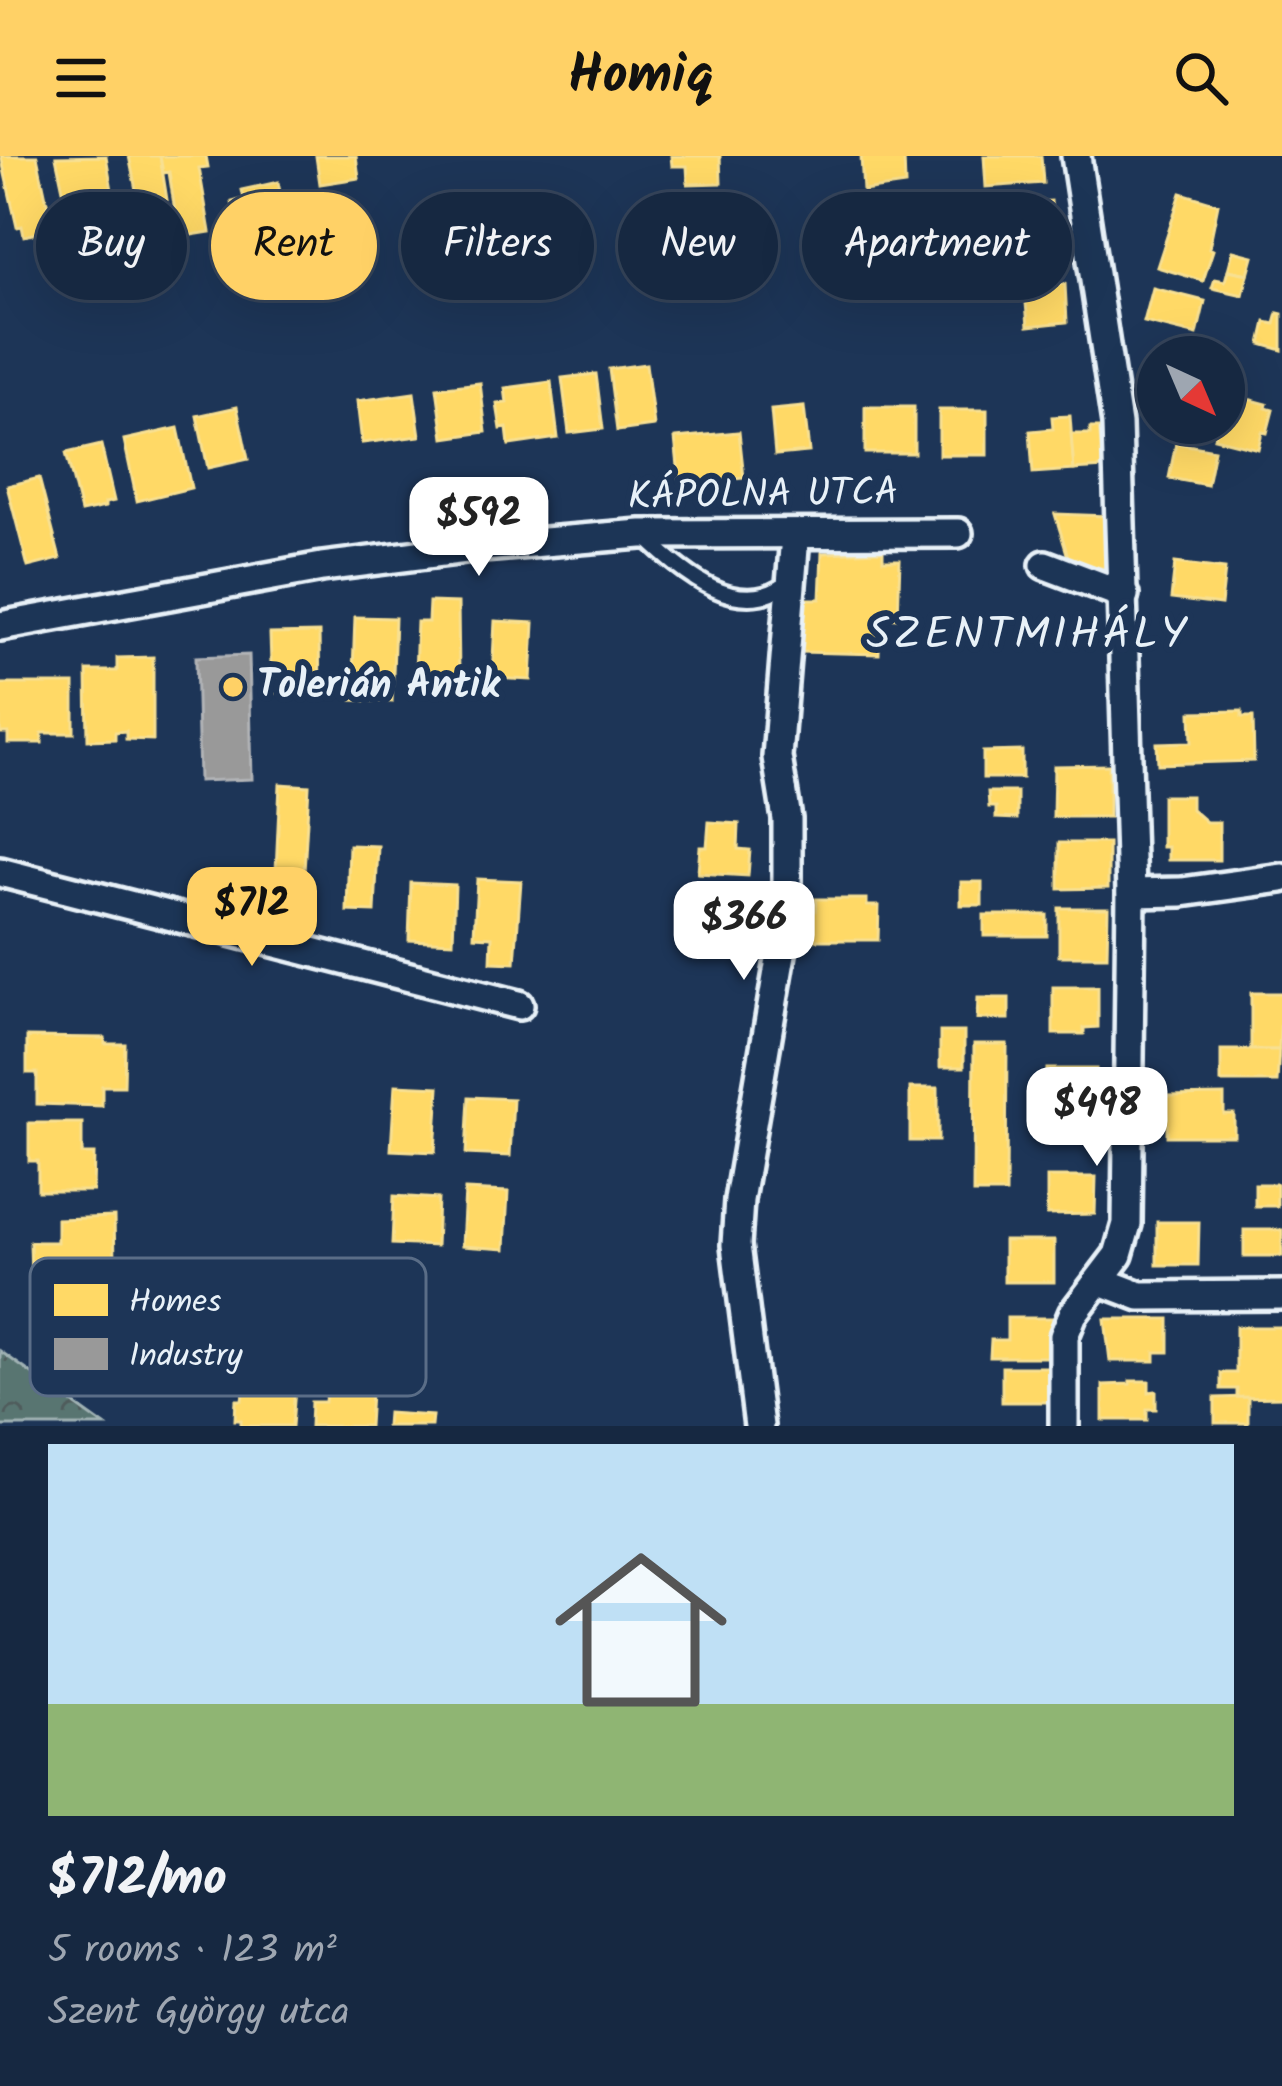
<!DOCTYPE html>
<meta charset="utf-8">
<style>
:root{--surface:#162841;--page:#23344c;--text:#f1f3f6;--muted:#9ea6b1;--line:#35445a;--accent:#ffd166}
body{margin:0;font-family:Kalam,sans-serif;background:var(--page);color:var(--text);height:100vh;display:flex;flex-direction:column;font-size:45px;white-space:nowrap}
*{box-sizing:border-box;margin:0}
p{font-size:39px;color:var(--muted)}
.icon{flex:none;width:66px;height:66px;fill:none;stroke:currentColor;stroke-width:2;stroke-linecap:round;stroke-linejoin:round}
.map{position:relative;height:1270px;overflow:hidden}
.side{display:flex;flex-direction:column;background:var(--surface);flex:1}
.side>*{flex:none}
.top-card{position:absolute;left:36px;top:36px;width:1212px;height:108px;display:flex;gap:24px}
.needle{width:78px;rotate:136deg}
.tools{position:absolute;left:1137px;top:180px;display:grid;gap:24px}
.tools a{display:grid;place-items:center;width:108px;height:108px;border-radius:50%;background:var(--surface);box-shadow:0 12px 48px #0002,0 0 0 3px var(--line);font-size:60px}
.price{position:absolute;translate:-50% -102px;padding:0 27px;border-radius:24px;background:#fff;color:#222;font-size:39px;line-height:78px;filter:drop-shadow(0 3px 6px #0008)}
.price::after{content:'';position:absolute;left:50%;top:72px;width:36px;height:27px;margin-left:-18px;background:inherit;clip-path:polygon(0 0,100% 0,50% 100%)}
.price.on{background:var(--accent);color:#111}
ul{padding:0;list-style:none}
li{display:grid;align-content:center;gap:24px;height:636px;padding:0 48px}
li+li{border-top:3px solid var(--line)}
li span{display:grid;place-items:center;height:372px;border-radius:0px;color:#555}
li>.icon{margin-inline-start:auto}
span .icon{width:216px;height:216px;fill:#fffc;stroke-width:1}
li b{font-size:51px}
.chip{padding:0 42px;border-radius:54px;background:var(--surface);box-shadow:0 12px 48px #0002,0 0 0 3px var(--line);font-size:42px;line-height:108px}
.chip.on{background:var(--accent);color:#111}
header{display:flex;justify-content:space-between;align-items:center;height:156px;padding:0 48px;background:var(--accent);color:#111;font-size:54px;font-weight:700}
.map>svg:first-child{display:block}
.forest{fill:url(#forest-crowns);stroke:#a0b2b4;stroke-width:3}
.homes{fill:#ffd966;stroke:#f8e092;stroke-width:3}
.industry{fill:#999;stroke:#b1b3b6;stroke-width:3}
.lines{fill:none;stroke-linecap:round;stroke-linejoin:round}
.service-casing{stroke:#e8f1f8;stroke-width:22}
.minor-casing{stroke:#e8f1f8;stroke-width:36}
.service{stroke:#1d3557;stroke-width:14}
.minor{stroke:#1d3557;stroke-width:27}
.poi-dot{fill:#ffd166;stroke:#1d3557;stroke-width:4.5}
.labels{text-anchor:middle;dominant-baseline:central;stroke-width:12;stroke-linejoin:round;paint-order:stroke}
.street-label{font-size:39px;fill:#e8f1f8;stroke:#1d3557}
.poi-label{font-size:39px;font-weight:bold;fill:#e8f1f8;stroke:#1d3557;text-anchor:start}
.quarter-label{font-size:45px;letter-spacing:3px;fill:#e8f1f8;stroke:#1d3557}
.key{fill:#1d3557;stroke:#5a6d87;stroke-width:3}
.key-label{font-size:33px;fill:#e8f1f8}
</style>
<header><svg class="icon" aria-label="menu" viewBox="0 0 24 24"><path d="M4 6h16M4 12h16M4 18h16"/></svg>Homiq<svg class="icon" aria-label="search" viewBox="0 0 24 24"><circle cx="10" cy="10" r="6"/><path d="M15 15l6 6"/></svg></header>
<div class="map">
<svg width="1282" height="1270" viewBox="0 0 1282 1270">
<defs>
<pattern id="forest-crowns" width="20" height="18" patternUnits="userSpaceOnUse" patternTransform="scale(3)"><rect width="20" height="18" fill="#597471"/><path d="M2 6a3 3 0 1 1 6 0M12 15a3 3 0 1 1 6 0" fill="none" stroke="#4f5c5c"/></pattern>
</defs>
<rect width="100%" height="100%" fill="#1d3557"/>
<filter id="ink" filterUnits="userSpaceOnUse"><feTurbulence type="fractalNoise" baseFrequency=".00833" numOctaves="2"/><feDisplacementMap in="SourceGraphic" scale="24" xChannelSelector="R" yChannelSelector="G"/><feConvolveMatrix kernelMatrix="1 2 1 2 8 2 1 2 1" color-interpolation-filters="sRGB"/></filter>
<g filter="url(#ink)">
<path class="forest" d="M 0,1195 L 105,1270 L 0,1270 Z"/>
<g class="homes">
<path d="M 1,0 L 37,0 L 51,65 L 46,66 L 48,75 L 24,80 L 22,70 L 17,71 Z"/>
<path d="M 106,0 L 112,34 L 65,43 L 56,1 Z"/>
<path d="M 129,0 L 160,0 L 167,44 L 139,48 Z"/>
<path d="M 160,0 L 206,0 L 208,11 L 199,12 L 210,76 L 179,81 L 169,16 L 163,17 Z"/>
<path d="M 316,0 L 356,0 L 359,22 L 320,28 Z"/>
<path d="M 671,0 L 720,0 L 721,27 L 688,28 L 687,10 L 672,10 Z"/>
<path d="M 861,0 L 904,0 L 905,29 L 863,35 Z"/>
<path d="M 984,0 L 1041,0 L 1043,27 L 986,31 Z"/>
<path d="M 278,26 L 287,71 L 239,81 L 232,46 L 244,43 L 242,34 Z"/>
<path d="M 1181,37 L 1218,48 L 1209,92 L 1213,94 L 1203,125 L 1157,111 Z"/>
<path d="M 1051,45 L 1055,101 L 991,105 L 989,81 L 1007,79 L 1004,48 Z"/>
<path d="M 176,59 L 178,70 L 165,73 L 168,92 L 150,95 L 143,64 Z"/>
<path d="M 1233,95 L 1253,100 L 1248,118 L 1228,114 Z"/>
<path d="M 1228,114 L 1248,118 L 1243,139 L 1212,132 L 1215,123 L 1225,125 Z"/>
<path d="M 1051,121 L 1051,129 L 1065,128 L 1067,166 L 1028,170 L 1024,123 Z"/>
<path d="M 1153,132 L 1205,145 L 1197,179 L 1144,166 Z"/>
<path d="M 1278,157 L 1282,158 L 1282,194 L 1261,188 L 1266,166 L 1275,168 Z"/>
<path d="M 646,208 L 654,270 L 617,275 L 609,213 Z"/>
<path d="M 596,218 L 603,273 L 569,277 L 562,222 Z"/>
<path d="M 551,226 L 558,282 L 509,289 L 507,272 L 501,273 L 497,248 L 507,247 L 505,232 Z"/>
<path d="M 480,227 L 486,276 L 444,282 L 437,232 Z"/>
<path d="M 414,237 L 420,280 L 362,287 L 357,245 Z"/>
<path d="M 1225,237 L 1267,248 L 1266,252 L 1273,254 L 1267,277 L 1262,276 L 1258,293 L 1214,282 L 1218,267 L 1224,267 Z"/>
<path d="M 237,251 L 248,303 L 208,312 L 197,260 Z"/>
<path d="M 804,251 L 809,296 L 775,299 L 771,254 Z"/>
<rect x="865" y="251" width="49" height="46"/>
<rect x="939" y="254" width="48" height="45"/>
<path d="M 1070,260 L 1074,314 L 1033,317 L 1030,275 L 1053,273 L 1052,261 Z"/>
<path d="M 178,272 L 191,332 L 137,345 L 124,284 Z"/>
<path d="M 1090,272 L 1099,272 L 1104,312 L 1074,314 L 1071,278 L 1090,278 Z"/>
<path d="M 739,276 L 744,322 L 680,329 L 675,282 Z"/>
<path d="M 1176,287 L 1214,294 L 1207,329 L 1169,322 Z"/>
<path d="M 101,289 L 114,345 L 105,347 L 105,351 L 81,356 L 66,297 Z"/>
<path d="M 39,322 L 60,403 L 28,411 L 7,330 Z"/>
<path d="M 1055,358 L 1108,360 L 1114,415 L 1069,404 Z"/>
<path d="M 883,395 L 883,404 L 900,404 L 898,462 L 880,461 L 879,498 L 800,496 L 801,443 L 820,443 L 822,397 Z"/>
<path d="M 1175,407 L 1225,413 L 1221,449 L 1171,443 Z"/>
<path d="M 429,446 L 458,447 L 459,520 L 415,518 L 417,466 L 428,466 Z"/>
<path d="M 355,461 L 395,462 L 392,546 L 352,544 Z"/>
<path d="M 495,465 L 534,467 L 531,524 L 492,522 Z"/>
<path d="M 319,477 L 320,535 L 272,537 L 270,478 Z"/>
<path d="M 153,501 L 153,584 L 126,583 L 126,575 L 115,576 L 115,583 L 88,584 L 87,515 L 117,515 L 117,502 Z"/>
<path d="M 0,528 L 74,528 L 74,577 L 42,577 L 42,587 L 8,587 L 8,577 L 0,577 Z"/>
<path d="M 1242,555 L 1242,561 L 1253,561 L 1254,605 L 1158,608 L 1157,587 L 1192,586 L 1191,556 Z"/>
<path d="M 1022,595 L 1022,622 L 983,622 L 983,596 Z"/>
<path d="M 1109,609 L 1109,661 L 1053,661 L 1054,610 Z"/>
<path d="M 280,628 L 309,630 L 304,716 L 276,715 Z"/>
<path d="M 988,636 L 1017,636 L 1017,663 L 996,662 L 996,651 L 989,651 Z"/>
<path d="M 1162,640 L 1191,640 L 1191,653 L 1206,666 L 1219,666 L 1219,704 L 1168,704 L 1168,691 L 1162,691 Z"/>
<path d="M 709,666 L 739,668 L 738,693 L 750,694 L 748,720 L 698,717 L 700,691 L 707,691 Z"/>
<path d="M 1059,687 L 1108,687 L 1108,732 L 1059,733 Z"/>
<path d="M 349,689 L 378,690 L 375,756 L 347,755 Z"/>
<path d="M 477,723 L 521,725 L 515,807 L 491,806 L 492,781 L 474,780 Z"/>
<rect x="961" y="726" width="21" height="23"/>
<path d="M 411,727 L 455,729 L 453,786 L 409,784 Z"/>
<path d="M 816,743 L 867,743 L 867,750 L 879,750 L 878,784 L 814,784 L 810,755 L 815,755 Z"/>
<path d="M 1059,752 L 1108,752 L 1107,800 L 1059,800 Z"/>
<rect x="984" y="759" width="63" height="21"/>
<path d="M 1053,831 L 1098,831 L 1098,871 L 1084,872 L 1084,878 L 1053,878 Z"/>
<path d="M 1251,837 L 1282,837 L 1279,894 L 1251,894 Z"/>
<path d="M 978,842 L 1009,842 L 1009,863 L 977,863 Z"/>
<rect x="940" y="876" width="24" height="35"/>
<path d="M 27,881 L 105,882 L 105,888 L 125,888 L 124,930 L 102,930 L 102,950 L 37,948 L 37,917 L 27,917 Z"/>
<path d="M 974,888 L 1007,888 L 1006,1037 L 973,1037 Z"/>
<path d="M 1221,894 L 1279,894 L 1277,926 L 1221,926 Z"/>
<rect x="1047" y="913" width="49" height="44"/>
<path d="M 395,929 L 439,931 L 435,996 L 391,994 Z"/>
<rect x="910" y="932" width="28" height="53"/>
<path d="M 1224,939 L 1224,958 L 1234,958 L 1234,980 L 1167,980 L 1167,940 Z"/>
<path d="M 469,941 L 513,943 L 510,1000 L 466,998 Z"/>
<path d="M 29,967 L 82,967 L 82,998 L 94,998 L 93,1035 L 38,1035 L 38,1005 L 29,1005 Z"/>
<path d="M 1047,1021 L 1096,1021 L 1095,1058 L 1047,1059 Z"/>
<rect x="1255" y="1028" width="22" height="22"/>
<path d="M 465,1034 L 508,1036 L 505,1093 L 462,1090 Z"/>
<path d="M 394,1040 L 438,1043 L 436,1090 L 392,1088 Z"/>
<path d="M 114,1061 L 115,1105 L 64,1107 L 65,1120 L 31,1121 L 30,1086 L 57,1086 L 57,1063 Z"/>
<path d="M 1157,1066 L 1199,1066 L 1198,1109 L 1157,1109 Z"/>
<rect x="1244" y="1074" width="38" height="26"/>
<rect x="1004" y="1085" width="50" height="41"/>
<path d="M 1007,1162 L 1054,1162 L 1054,1201 L 990,1201 L 991,1184 L 1007,1184 Z"/>
<path d="M 1105,1163 L 1169,1163 L 1169,1196 L 1155,1196 L 1155,1205 L 1110,1205 Z"/>
<path d="M 1236,1171 L 1282,1171 L 1282,1241 L 1237,1242 L 1237,1233 L 1221,1233 L 1221,1217 L 1236,1217 Z"/>
<rect x="1002" y="1211" width="52" height="35"/>
<path d="M 264,1218 L 296,1220 L 292,1270 L 241,1270 L 241,1264 L 235,1264 L 236,1244 L 242,1244 L 245,1222 L 264,1223 Z"/>
<path d="M 1130,1225 L 1149,1225 L 1149,1236 L 1156,1235 L 1156,1253 L 1147,1253 L 1147,1264 L 1103,1264 L 1103,1229 L 1130,1228 Z"/>
<path d="M 326,1234 L 371,1236 L 369,1270 L 310,1270 L 311,1246 L 325,1246 Z"/>
<path d="M 1248,1241 L 1248,1267 L 1215,1267 L 1215,1242 Z"/>
<path d="M 387,1257 L 432,1260 L 431,1270 L 386,1270 Z"/>
</g>
<path class="industry" d="M 249,499 L 252,623 L 199,625 L 196,501 Z"/>
<g class="lines">
<defs>
<path id="service" d="M 645,381 C 683,417 740,467 790,425"/>
<g id="minor">
<path d="M 1076,0 L 1117,268 L 1131,737 L 1182,736 L 1282,722"/>
<path d="M 1045,409 L 1124,439"/>
<path d="M 0,470 L 322,411 L 482,391 L 641,378 L 958,377"/>
<path d="M 0,716 L 519,849"/>
<path d="M 1101,1125 L 1140,1140 L 1282,1139"/>
<path d="M 759,1270 L 736,1089 L 739,1044 L 782,792 L 787,740 L 787,663 L 777,601 L 795,380"/>
<path d="M 1064,1270 L 1064,1180 L 1073,1158 L 1118,1099 L 1127,1068 L 1131,737"/>
</g>
</defs>
<use href="#service" class="service-casing"/>
<use href="#minor" class="minor-casing"/>
<use href="#service" class="service"/>
<use href="#minor" class="minor"/>
</g>
</g>
<circle class="poi-dot" cx="233" cy="531" r="12"/>
<g class="labels">
<g class="street-label">
<text transform="translate(763 340) rotate(-1)">KÁPOLNA UTCA</text>
</g>
<g class="poi-label">
<text x="257" y="531">Tolerián Antik</text>
</g>
<g class="quarter-label">
<text x="1028" y="480">SZENTMIHÁLY</text>
</g>
</g>
<rect x="30" y="1102" width="396" height="138" rx="18" class="key"/>
<rect x="54" y="1128" width="54" height="32" fill="#ffd966"/>
<rect x="54" y="1182" width="54" height="32" fill="#999"/>
<g class="key-label">
<text x="129" y="1156">Homes</text>
<text x="129" y="1210">Industry</text>
</g>
</svg>
<div class="tools">
<a><svg class="needle" viewBox="-14 -14 28 28"><path d="M0-13l5 13h-10z" fill="#e53935"/><path d="M0 13l5-13h-10z" fill="#9ea6b1"/></svg></a>
</div>
<b class="price" style="left:479px;top:423px">$592</b>
<b class="price on" style="left:252px;top:813px">$712</b>
<b class="price" style="left:744px;top:827px">$366</b>
<b class="price" style="left:1097px;top:1013px">$498</b>
<div class="top-card">
<a class="chip">Buy</a>
<a class="chip on">Rent</a>
<a class="chip">Filters</a>
<a class="chip">New</a>
<a class="chip">Apartment</a>
</div>
</div>
<section class="side">
<ul>
<li><span style="background:linear-gradient(#bfe0f5 70%,#8fb573 0)"><svg class="icon" aria-label="home" viewBox="0 0 24 24"><path d="M3 11l9-7 9 7M6 9v11h12V9"/></svg></span><div><b>$712/mo</b><p>5 rooms · 123 m²</p><p>Szent György utca</p></div></li>
</ul>
</section>
